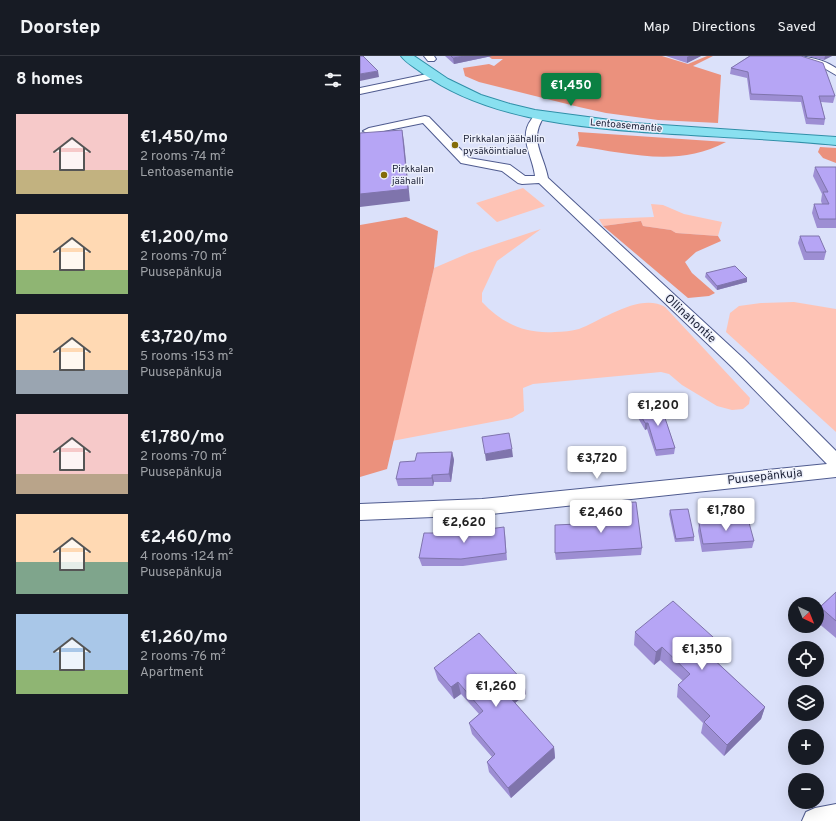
<!DOCTYPE html>
<meta charset="utf-8">
<style>
:root{--surface:#171b24;--page:#20242c;--text:#f1f3f6;--muted:#9ea1a6;--line:#363941;--accent:#0b8043}
body{margin:0;font-family:Overpass,sans-serif;background:var(--page);color:var(--text);height:100vh;display:flex;flex-direction:column;font-size:15px;white-space:nowrap}
*{box-sizing:border-box;margin:0}
p{font-size:13px;color:var(--muted)}
.icon{flex:none;width:22px;height:22px;fill:none;stroke:currentColor;stroke-width:2;stroke-linecap:round;stroke-linejoin:round}
.map{position:relative;flex:1;overflow:hidden}
.details{display:flex;flex-direction:column;background:var(--surface);width:360px}
.details>*{flex:none}
.needle{width:26px;rotate:137deg}
.fabs{position:absolute;left:428px;top:541px;display:grid;gap:8px}
.fabs a{display:grid;place-items:center;width:36px;height:36px;border-radius:50%;background:var(--surface);box-shadow:0 4px 16px #0002;font-size:20px}
.price{position:absolute;translate:-50% -34px;padding:0 9px;border-radius:4px;background:#fff;color:#222;font-size:13px;line-height:26px;filter:drop-shadow(0 1px 2px #0008)}
.price::after{content:'';position:absolute;left:50%;top:24px;width:12px;height:9px;margin-left:-6px;background:inherit;clip-path:polygon(0 0,100% 0,50% 100%)}
.price.active{background:var(--accent);color:#fff}
ul{padding:0;list-style:none}
li{display:flex;align-items:center;gap:12px;height:100px;padding:0 16px}
li span{display:grid;place-items:center;flex:none;width:112px;height:80px;border-radius:0px;color:#555}
li>.icon{margin-inline-start:auto}
span .icon{width:48px;height:48px;fill:#fffc;stroke-width:1}
li b{font-size:17px}
h2{display:flex;justify-content:space-between;align-items:center;height:48px;padding:0 16px;font-size:17px}
header{display:flex;align-items:center;gap:24px;box-sizing:border-box;height:56px;padding:0 20px;background:var(--surface);border-bottom:1px solid var(--line)}
header strong{font-size:19px}
nav{display:flex;gap:22px;margin-inline-start:auto;font-size:14px}
main{display:flex;flex:1;min-height:0}
.map>svg:first-child{display:block}
.green{fill:#fec3b5}
.forest{fill:#eb917d}
.lines{fill:none;stroke-linecap:round;stroke-linejoin:round}
.minor-casing{stroke:#4f5b8f;stroke-width:2}
.major-casing{stroke:#308fa8;stroke-width:2}
.minor{fill:#fff;fill-rule:evenodd}
.major{fill:#89e0f0;fill-rule:evenodd}
.wall{fill:#9d8ed3}
.shaded-wall{fill:#7f74ac}
.building{fill:#b6a5f5;stroke:#7f74ac}
.poi-dot{fill:#846c08;stroke:#eceffb;stroke-width:1.5}
.labels{text-anchor:middle;dominant-baseline:central;stroke-width:3;stroke-linejoin:round;paint-order:stroke}
.far-street-label{font-size:10px;fill:#1b2036;stroke:#eceffb}
.far-poi-label{font-size:10px;fill:#1b2036;stroke:#eceffb;text-anchor:start}
.street-label{font-size:12px;fill:#1b2036;stroke:#eceffb}
</style>
<header>
<strong>Doorstep</strong>
<nav><a>Map</a><a>Directions</a><a>Saved</a></nav>
</header>
<main>
<section class="details">
<h2>8 homes<svg class="icon" aria-label="filters" viewBox="0 0 24 24"><path d="M4 7h16M4 17h16"/><circle cx="9" cy="7" r="2"/><circle cx="15" cy="17" r="2"/></svg></h2>
<ul>
<li><span style="background:linear-gradient(#f6c9c9 70%,#c2b280 0)"><svg class="icon" aria-label="home" viewBox="0 0 24 24"><path d="M3 11l9-7 9 7M6 9v11h12V9"/></svg></span><div><b>€1,450/mo</b><p>2 rooms · 74 m²</p><p>Lentoasemantie</p></div></li>
<li><span style="background:linear-gradient(#ffd9b3 70%,#8fb573 0)"><svg class="icon" aria-label="home" viewBox="0 0 24 24"><path d="M3 11l9-7 9 7M6 9v11h12V9"/></svg></span><div><b>€1,200/mo</b><p>2 rooms · 70 m²</p><p>Puusepänkuja</p></div></li>
<li><span style="background:linear-gradient(#ffd9b3 70%,#9aa5b1 0)"><svg class="icon" aria-label="home" viewBox="0 0 24 24"><path d="M3 11l9-7 9 7M6 9v11h12V9"/></svg></span><div><b>€3,720/mo</b><p>5 rooms · 153 m²</p><p>Puusepänkuja</p></div></li>
<li><span style="background:linear-gradient(#f6c9c9 75%,#b9a48a 0)"><svg class="icon" aria-label="home" viewBox="0 0 24 24"><path d="M3 11l9-7 9 7M6 9v11h12V9"/></svg></span><div><b>€1,780/mo</b><p>2 rooms · 70 m²</p><p>Puusepänkuja</p></div></li>
<li><span style="background:linear-gradient(#ffd9b3 60%,#7fa58c 0)"><svg class="icon" aria-label="home" viewBox="0 0 24 24"><path d="M3 11l9-7 9 7M6 9v11h12V9"/></svg></span><div><b>€2,460/mo</b><p>4 rooms · 124 m²</p><p>Puusepänkuja</p></div></li>
<li><span style="background:linear-gradient(#a9c7e8 70%,#8fb573 0)"><svg class="icon" aria-label="home" viewBox="0 0 24 24"><path d="M3 11l9-7 9 7M6 9v11h12V9"/></svg></span><div><b>€1,260/mo</b><p>2 rooms · 76 m²</p><p>Apartment</p></div></li>
</ul>
</section>
<div class="map">
<svg width="476" height="765" viewBox="0 0 476 765">
<rect width="100%" height="100%" fill="#dbe1fa"/>
<g class="green">
<path d="M 163,132 L 185,150 L 137,166 L 116,147 Z"/>
<path d="M 291,148 L 303,149 L 324,158 L 362,166 L 358,180 L 316,177 L 311,174 L 283,170 L 281,165 L 243,170 L 239,163 L 294,161 Z"/>
<path d="M 181,173 L 137,205 L 122,237 L 122,246 C 143,268 165,278 195,276 C 203,276 212,275 219,273 C 242,264 281,236 305,251 L 390,342 L 389,348 L 383,353 L 372,354 L 357,350 L 322,329 L 309,318 L 301,316 L 173,328 L 163,332 L 164,355 L 152,362 L 32,385 L 74,212 L 109,197 Z"/>
<path d="M 434,246 L 476,253 L 476,376 L 366,276 L 370,257 L 379,250 L 401,247 Z"/>
</g>
<g class="forest">
<path d="M 128,0 L 302,0 L 328,8 L 347,0 L 353,0 L 333,10 L 361,19 L 358,67 L 298,64 L 246,57 L 219,51 L 119,26 L 105,20 L 103,12 L 129,8 L 134,10 L 143,3 L 132,3 Z"/>
<path d="M 218,76 L 366,86 C 317,112 268,97 216,90 L 219,84 Z"/>
<path d="M 460,91 L 476,92 L 476,107 L 463,102 L 458,96 Z"/>
<path d="M 46,161 L 78,175 L 74,212 L 27,413 L 0,421 L 0,169 Z"/>
<path d="M 281,165 L 283,170 L 311,174 L 316,177 L 358,180 L 361,185 L 336,196 L 325,206 L 332,217 L 355,237 L 349,240 L 328,242 L 243,170 Z"/>
</g>
<g class="lines">
<defs>
<g id="minor">
<path d="M 64,0 L 74,0 L 76,3 L 74,5 L 68,5 Z"/>
<path d="M 431,0 C 447,0 463,3 476,12 L 476,19 L 464,12 L 433,2 Z"/>
<path d="M 72,17 L 77,20 L 75,22 L 0,38 L 0,32 Z"/>
<path d="M 180,56 L 185,59 C 168,84 183,96 188,122 L 384,303 L 476,395 L 476,421 L 122,459 L 0,464 L 0,448 L 122,443 L 467,408 L 372,311 L 179,127 L 162,128 L 158,127 L 142,115 L 101,107 L 63,67 L 9,78 L 3,75 L 9,72 L 65,60 L 69,61 L 109,102 L 150,109 L 165,120 L 175,120 C 173,101 158,81 171,64 C 174,60 175,57 180,56 Z"/>
<path d="M 476,748 L 476,765 L 442,765 L 446,756 L 455,752 Z"/>
</g>
<path id="major" d="M 41,0 L 54,0 L 88,23 L 121,39 L 150,48 L 175,54 L 273,67 L 476,81 L 476,89 C 428,84 379,82 331,79 C 246,74 133,69 62,17 C 56,12 46,7 41,0 Z"/>
</defs>
<use href="#minor" class="minor-casing"/>
<use href="#major" class="major-casing"/>
<use href="#minor" class="minor"/>
<use href="#major" class="major"/>
</g>
<g class="wall">
<path d="M 85,0 L 132,0 L 94,8 Z"/>
<path d="M 306,0 L 341,0 L 327,7 Z"/>
<path d="M 388,0 L 441,0 L 475,40 L 473,47 L 461,46 L 465,63 L 464,69 L 446,68 L 441,46 L 390,44 L 387,22 L 370,18 L 371,12 L 389,0 Z"/>
<path d="M 447,0 L 472,0 L 464,4 Z"/>
<path d="M 455,111 L 476,111 L 476,172 L 457,172 L 452,157 L 454,148 L 462,148 L 461,145 L 462,138 L 453,120 Z"/>
<path d="M 440,180 L 466,196 L 464,204 L 444,204 L 438,187 Z"/>
<path d="M 346,217 L 387,222 L 387,226 L 357,234 L 345,221 Z"/>
<path d="M 277,353 L 307,368 L 315,392 L 314,398 L 296,400 L 287,373 L 285,374 L 277,360 Z"/>
<path d="M 92,396 L 94,404 L 91,426 L 74,426 L 73,430 L 38,430 L 36,423 L 55,405 Z"/>
<path d="M 260,447 L 282,492 L 281,499 L 196,504 L 195,497 L 262,466 L 260,454 Z"/>
<path d="M 310,454 L 334,481 L 334,485 L 315,486 L 309,458 Z"/>
<path d="M 339,467 L 394,485 L 392,492 L 342,496 L 338,475 Z"/>
<path d="M 145,478 L 147,504 L 103,510 L 62,510 L 59,502 Z"/>
<path d="M 476,536 L 476,582 L 457,566 L 457,559 L 460,551 Z"/>
<path d="M 275,576 L 363,590 L 360,603 L 357,606 L 405,651 L 401,663 L 364,700 L 341,677 L 343,667 L 317,641 L 318,629 L 323,625 L 300,604 L 294,609 L 274,589 Z"/>
<path d="M 74,612 L 164,626 L 166,638 L 155,647 L 194,691 L 195,702 L 151,742 L 129,716 L 127,706 L 132,701 L 112,678 L 109,667 L 119,658 L 101,638 L 94,643 L 78,624 Z"/>
</g>
<g class="shaded-wall">
<path d="M 105,0 L 132,0 L 94,8 L 93,2 Z"/>
<path d="M 329,0 L 341,0 L 327,7 L 327,1 Z"/>
<path d="M 465,0 L 472,0 L 464,4 Z"/>
<path d="M 18,15 L 19,21 L 0,25 L 0,18 Z"/>
<path d="M 42,74 L 44,86 L 50,145 L 0,151 L 0,138 Z"/>
<path d="M 387,222 L 387,226 L 357,234 L 357,230 Z"/>
<path d="M 285,367 L 288,367 L 287,373 L 285,374 Z"/>
<path d="M 152,393 L 153,401 L 126,405 L 125,398 Z"/>
<path d="M 92,396 L 94,404 L 91,426 L 89,418 Z"/>
<path d="M 72,419 L 74,426 L 73,430 L 72,422 Z"/>
<path d="M 363,590 L 360,603 L 348,613 L 351,601 Z"/>
<path d="M 302,591 L 300,604 L 294,609 L 296,596 Z"/>
<path d="M 98,626 L 101,638 L 94,643 L 91,631 Z"/>
<path d="M 164,626 L 166,638 L 150,651 L 148,639 Z"/>
<path d="M 405,651 L 401,663 L 364,700 L 367,689 Z"/>
<path d="M 194,691 L 195,702 L 151,742 L 148,732 Z"/>
</g>
<g class="building">
<path d="M 0,0 L 3,0 L 18,15 L 0,18 Z"/>
<path d="M 91,0 L 105,0 L 93,2 Z"/>
<path d="M 390,0 L 441,0 L 463,7 L 475,40 L 459,40 L 465,63 L 447,62 L 442,40 L 391,38 L 388,16 L 371,12 Z"/>
<path d="M 42,74 L 48,133 L 0,138 L 0,77 Z"/>
<path d="M 455,111 L 476,111 L 476,163 L 459,163 L 454,148 L 469,148 L 463,136 L 468,136 Z"/>
<path d="M 440,180 L 459,180 L 466,196 L 446,196 Z"/>
<path d="M 375,210 L 387,222 L 357,230 L 346,217 Z"/>
<path d="M 299,348 L 307,362 L 305,362 L 315,392 L 296,394 L 288,367 L 285,367 L 277,353 Z"/>
<path d="M 149,377 L 152,393 L 125,398 L 122,381 Z"/>
<path d="M 92,396 L 89,418 L 72,419 L 72,422 L 36,423 L 40,406 L 55,405 L 57,397 Z"/>
<path d="M 276,446 L 282,492 L 195,497 L 195,469 L 263,466 L 260,447 Z"/>
<path d="M 328,453 L 334,481 L 316,483 L 310,454 Z"/>
<path d="M 388,463 L 394,485 L 343,488 L 339,467 Z"/>
<path d="M 144,471 L 146,497 L 101,503 L 59,502 L 64,477 L 106,477 L 106,476 Z"/>
<path d="M 476,536 L 476,565 L 460,551 Z"/>
<path d="M 313,545 L 363,590 L 351,601 L 405,651 L 367,689 L 344,666 L 350,660 L 318,629 L 330,618 L 302,591 L 296,596 L 275,576 Z"/>
<path d="M 119,577 L 164,626 L 148,639 L 194,691 L 148,732 L 127,706 L 135,698 L 109,667 L 123,655 L 98,626 L 91,631 L 74,612 Z"/>
</g>
<g class="poi-dot">
<circle cx="95" cy="89" r="4"/>
<circle cx="24" cy="119" r="4"/>
</g>
<g class="labels">
<g class="far-street-label">
<text transform="translate(266 70) rotate(5)">Lentoasemantie</text>
</g>
<g class="far-poi-label">
<text x="103" y="83">Pirkkalan jäähallin<tspan x="103" dy="12">pysäköintialue</tspan></text>
<text x="32" y="113">Pirkkalan<tspan x="32" dy="12">jäähalli</tspan></text>
</g>
<g class="street-label">
<text transform="translate(330 263) rotate(43)">Ollinahontie</text>
<text transform="translate(405 421) rotate(-6)">Puusepänkuja</text>
</g>
</g>
</svg>
<div class="fabs">
<a><svg class="needle" viewBox="-14 -14 28 28"><path d="M0-13l5 13h-10z" fill="#e53935"/><path d="M0 13l5-13h-10z" fill="#9ea1a6"/></svg></a>
<a><svg class="icon" aria-label="locate" viewBox="0 0 24 24"><circle cx="12" cy="12" r="6"/><path d="M12 2v4M12 18v4M2 12h4M18 12h4"/></svg></a>
<a><svg class="icon" aria-label="layers" viewBox="0 0 24 24"><path d="M12 4l9 5-9 5-9-5zM3 14l9 5 9-5"/></svg></a>
<a>+</a>
<a>−</a>
</div>
<b class="price active" style="left:211px;top:51px">€1,450</b>
<b class="price" style="left:298px;top:371px">€1,200</b>
<b class="price" style="left:237px;top:424px">€3,720</b>
<b class="price" style="left:366px;top:476px">€1,780</b>
<b class="price" style="left:241px;top:478px">€2,460</b>
<b class="price" style="left:104px;top:488px">€2,620</b>
<b class="price" style="left:342px;top:615px">€1,350</b>
<b class="price" style="left:136px;top:652px">€1,260</b>
</div>
</main>
